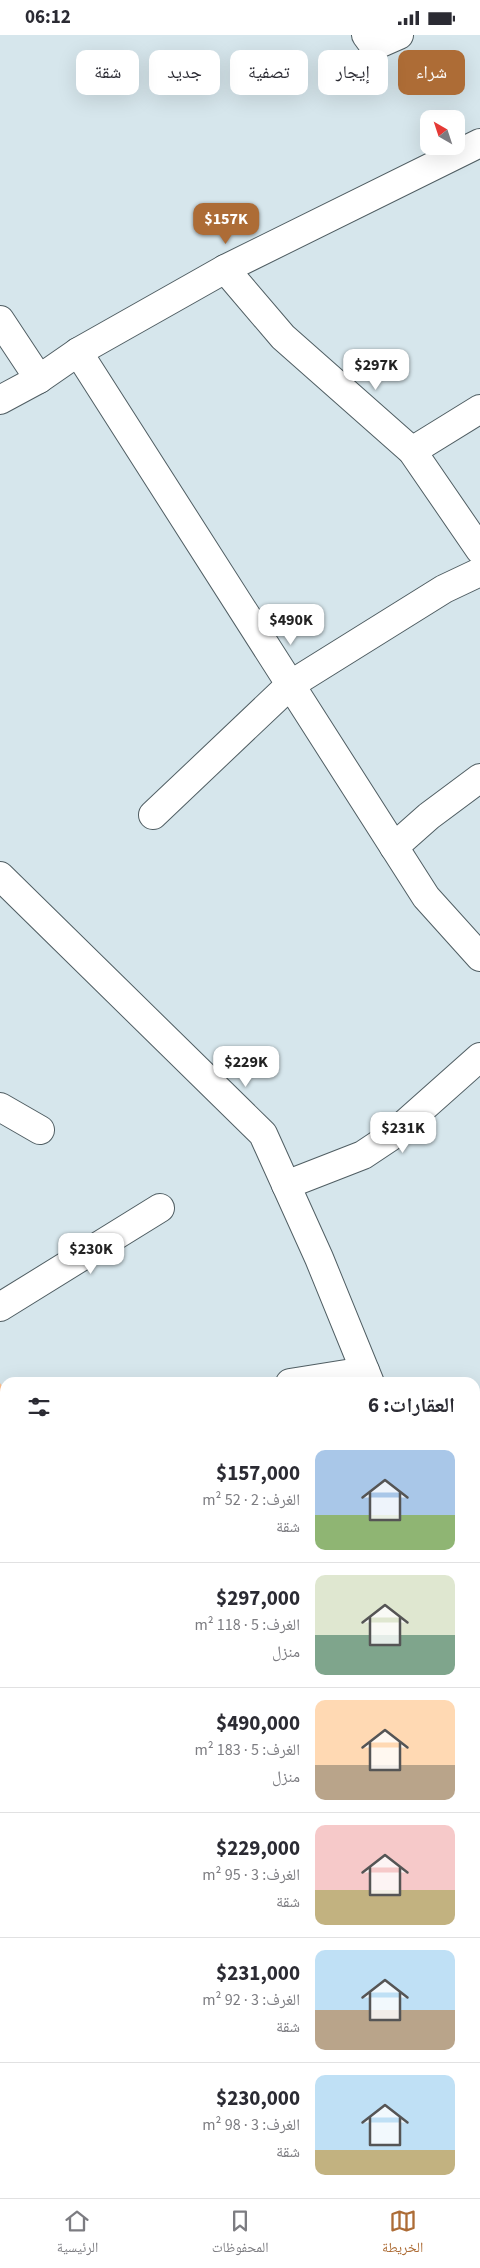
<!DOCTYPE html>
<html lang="ar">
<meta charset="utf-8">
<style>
:root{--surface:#fff;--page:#f7f7f7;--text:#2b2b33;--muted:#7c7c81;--line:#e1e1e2;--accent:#ad6c36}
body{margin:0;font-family:"Source Sans 3","Noto Naskh Arabic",sans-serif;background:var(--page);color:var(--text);direction:rtl;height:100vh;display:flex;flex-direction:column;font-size:19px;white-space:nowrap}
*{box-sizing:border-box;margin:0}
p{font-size:16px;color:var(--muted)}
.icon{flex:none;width:28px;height:28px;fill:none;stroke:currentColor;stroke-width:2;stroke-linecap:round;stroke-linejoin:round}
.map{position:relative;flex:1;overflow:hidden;direction:ltr}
.drawer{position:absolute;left:0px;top:1342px;width:480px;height:821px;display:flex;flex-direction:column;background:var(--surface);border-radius:15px 15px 0 0;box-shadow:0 5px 20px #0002;direction:rtl}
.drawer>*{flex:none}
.top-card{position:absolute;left:15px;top:15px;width:450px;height:45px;direction:rtl;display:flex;gap:10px}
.needle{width:32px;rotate:321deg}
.tools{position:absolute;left:420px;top:75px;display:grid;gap:10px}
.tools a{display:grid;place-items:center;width:45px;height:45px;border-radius:10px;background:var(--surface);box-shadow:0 5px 20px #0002;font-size:25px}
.price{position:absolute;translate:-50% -42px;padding:0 11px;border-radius:10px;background:#fff;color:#222;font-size:16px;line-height:32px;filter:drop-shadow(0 1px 2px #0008)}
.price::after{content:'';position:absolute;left:50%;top:30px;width:15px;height:11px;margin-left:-8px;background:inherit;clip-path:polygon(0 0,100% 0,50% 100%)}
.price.active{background:var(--accent);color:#fff}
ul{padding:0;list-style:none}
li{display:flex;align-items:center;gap:15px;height:125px;padding:0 25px}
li+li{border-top:1px solid var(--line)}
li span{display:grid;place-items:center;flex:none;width:140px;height:100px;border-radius:10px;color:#555}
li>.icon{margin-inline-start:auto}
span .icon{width:60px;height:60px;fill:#fffc;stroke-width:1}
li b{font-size:21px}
h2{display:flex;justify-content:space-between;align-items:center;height:60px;padding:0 25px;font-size:21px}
.pill{padding:0 18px;border-radius:10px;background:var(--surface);box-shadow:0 5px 20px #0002;font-size:18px;line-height:45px}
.pill.active{background:var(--accent);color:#fff}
.status{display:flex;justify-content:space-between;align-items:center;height:35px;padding:0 25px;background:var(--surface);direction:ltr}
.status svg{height:14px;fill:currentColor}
.menu{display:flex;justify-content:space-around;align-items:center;height:70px;border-top:1px solid var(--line);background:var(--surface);font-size:14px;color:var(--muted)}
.menu a{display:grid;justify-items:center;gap:2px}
.menu .active{color:var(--accent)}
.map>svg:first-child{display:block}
.building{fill:#febe8c}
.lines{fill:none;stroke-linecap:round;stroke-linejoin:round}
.street-casing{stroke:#505e63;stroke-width:30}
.street{stroke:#fff;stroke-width:28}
</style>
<div class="status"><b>06:12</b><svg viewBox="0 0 49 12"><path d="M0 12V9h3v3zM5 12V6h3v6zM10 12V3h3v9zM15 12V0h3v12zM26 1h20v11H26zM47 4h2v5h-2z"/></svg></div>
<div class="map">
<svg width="480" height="2163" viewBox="0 0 480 2163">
<rect width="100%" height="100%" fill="#d6e6ec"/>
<path class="building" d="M 0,1348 L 5,1355 L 5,1384 L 0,1387 Z"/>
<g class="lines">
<defs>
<g id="street">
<path d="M 366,0 L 374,11 L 399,0"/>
<path d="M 225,234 L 283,302 L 412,416 L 480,515"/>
<path d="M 0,285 L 39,344"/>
<path d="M 78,317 L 426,862 L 480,922"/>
<path d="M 0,365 L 39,344 L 78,317 L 225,234 L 480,108"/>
<path d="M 412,416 L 480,374"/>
<path d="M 153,780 L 290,650 L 444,554 L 480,537"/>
<path d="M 394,812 L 429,781 L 480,743"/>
<path d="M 0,841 L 263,1099 L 319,1223 L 370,1348"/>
<path d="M 0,1072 L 40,1095"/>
<path d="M 286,1150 L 363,1120 L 390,1102 L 480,1022"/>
<path d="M 0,1272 L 160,1173"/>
<path d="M 290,1348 L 365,1336"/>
<path d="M 0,1481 L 5,1479"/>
<path d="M 475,1524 L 480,1530"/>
<path d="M 0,1555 L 5,1562"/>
<path d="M 475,1814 L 480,1826"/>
<path d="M 475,1851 L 480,1849"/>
<path d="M 0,1863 L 5,1865"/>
<path d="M 475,2102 L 480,2099"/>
<path d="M 0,2103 L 5,2108"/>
<path d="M 50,2159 L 54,2163"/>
<path d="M 202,2159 L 210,2163"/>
<path d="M 377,2163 L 383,2159"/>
</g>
</defs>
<use href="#street" class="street-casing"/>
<use href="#street" class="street"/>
</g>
</svg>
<div class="tools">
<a><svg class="needle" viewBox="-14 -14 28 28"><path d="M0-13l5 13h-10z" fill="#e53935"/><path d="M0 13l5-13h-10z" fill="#7c7c81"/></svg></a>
</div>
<b class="price active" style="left:226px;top:210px">$157K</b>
<b class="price" style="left:376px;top:356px">$297K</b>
<b class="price" style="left:291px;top:611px">$490K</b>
<b class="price" style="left:246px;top:1053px">$229K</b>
<b class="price" style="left:403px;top:1119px">$231K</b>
<b class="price" style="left:91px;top:1240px">$230K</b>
<div class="top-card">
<a class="pill active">شراء</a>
<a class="pill">إيجار</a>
<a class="pill">تصفية</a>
<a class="pill">جديد</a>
<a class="pill">شقة</a>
</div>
<section class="drawer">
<h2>العقارات: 6<svg class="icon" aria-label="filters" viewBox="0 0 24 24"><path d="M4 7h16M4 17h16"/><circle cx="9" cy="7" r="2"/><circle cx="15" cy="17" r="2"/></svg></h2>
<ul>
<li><span style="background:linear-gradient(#a9c7e8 65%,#8fb573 0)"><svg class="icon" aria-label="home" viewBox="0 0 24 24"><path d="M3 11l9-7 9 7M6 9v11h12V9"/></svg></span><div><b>$157,000</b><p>الغرف: 2 · 52 m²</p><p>شقة</p></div></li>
<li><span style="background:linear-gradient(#dfe7d0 60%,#7fa58c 0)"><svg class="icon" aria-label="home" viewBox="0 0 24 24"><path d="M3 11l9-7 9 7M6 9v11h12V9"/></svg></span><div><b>$297,000</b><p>الغرف: 5 · 118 m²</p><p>منزل</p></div></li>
<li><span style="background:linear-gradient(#ffd9b3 65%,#b9a48a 0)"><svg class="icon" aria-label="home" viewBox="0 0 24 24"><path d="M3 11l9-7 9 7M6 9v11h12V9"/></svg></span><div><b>$490,000</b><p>الغرف: 5 · 183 m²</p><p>منزل</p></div></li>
<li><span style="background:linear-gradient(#f6c9c9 65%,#c2b280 0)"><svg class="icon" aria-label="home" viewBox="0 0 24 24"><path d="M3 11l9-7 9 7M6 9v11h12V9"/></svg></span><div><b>$229,000</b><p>الغرف: 3 · 95 m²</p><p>شقة</p></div></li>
<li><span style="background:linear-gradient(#bfe0f5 60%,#b9a48a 0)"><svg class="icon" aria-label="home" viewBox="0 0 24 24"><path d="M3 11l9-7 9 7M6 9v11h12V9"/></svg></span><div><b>$231,000</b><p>الغرف: 3 · 92 m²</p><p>شقة</p></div></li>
<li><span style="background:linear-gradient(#bfe0f5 75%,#c2b280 0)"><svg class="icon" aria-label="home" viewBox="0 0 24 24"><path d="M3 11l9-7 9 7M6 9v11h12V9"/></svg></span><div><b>$230,000</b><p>الغرف: 3 · 98 m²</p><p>شقة</p></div></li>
</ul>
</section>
</div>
<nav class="menu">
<a class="active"><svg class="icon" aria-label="map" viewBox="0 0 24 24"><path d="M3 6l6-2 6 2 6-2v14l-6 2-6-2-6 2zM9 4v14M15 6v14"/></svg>الخريطة</a>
<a><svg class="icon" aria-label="saved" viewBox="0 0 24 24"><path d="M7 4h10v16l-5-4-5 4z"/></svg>المحفوظات</a>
<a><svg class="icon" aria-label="home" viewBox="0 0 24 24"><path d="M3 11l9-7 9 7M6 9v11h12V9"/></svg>الرئيسية</a>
</nav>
